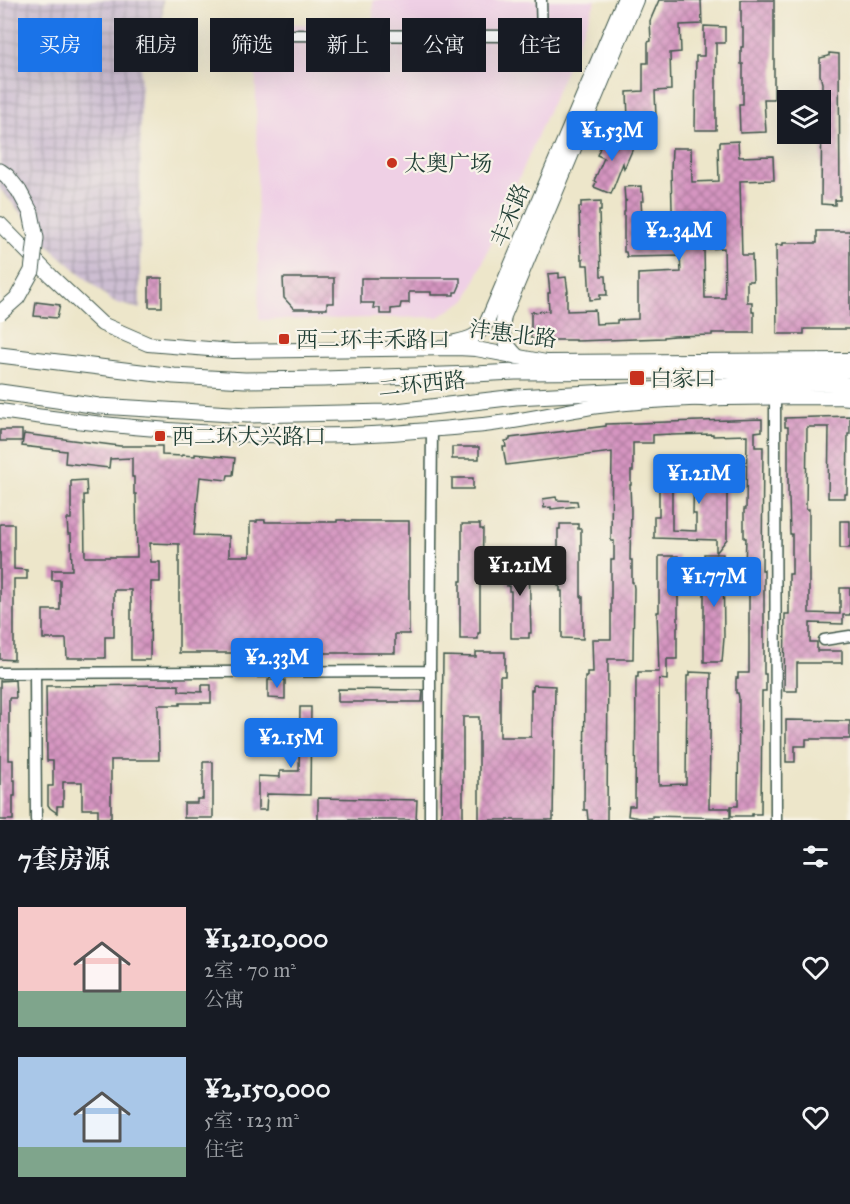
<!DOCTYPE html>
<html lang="zh">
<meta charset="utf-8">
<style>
:root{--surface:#171b24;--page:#20242c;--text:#f1f3f6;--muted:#9ea1a6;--accent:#1a73e8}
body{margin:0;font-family:"IM FELL Great Primer","Noto Serif SC",serif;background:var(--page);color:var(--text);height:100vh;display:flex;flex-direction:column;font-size:22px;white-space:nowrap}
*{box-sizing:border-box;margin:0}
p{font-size:20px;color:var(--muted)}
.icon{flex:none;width:33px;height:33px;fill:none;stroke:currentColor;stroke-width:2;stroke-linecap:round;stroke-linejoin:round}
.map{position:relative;height:820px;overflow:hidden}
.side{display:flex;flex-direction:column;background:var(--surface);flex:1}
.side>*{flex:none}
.banner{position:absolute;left:18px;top:18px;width:814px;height:54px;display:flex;gap:12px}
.buttons{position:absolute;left:777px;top:90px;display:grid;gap:12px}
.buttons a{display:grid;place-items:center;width:54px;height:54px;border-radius:0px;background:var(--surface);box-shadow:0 6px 24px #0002;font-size:30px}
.price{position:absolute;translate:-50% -51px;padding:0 14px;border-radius:6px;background:var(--accent);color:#fff;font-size:20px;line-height:39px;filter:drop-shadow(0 2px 3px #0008)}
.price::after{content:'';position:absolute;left:50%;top:36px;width:18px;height:14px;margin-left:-9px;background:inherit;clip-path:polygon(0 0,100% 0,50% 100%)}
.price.selected{background:#222;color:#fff}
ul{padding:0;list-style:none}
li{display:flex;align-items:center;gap:18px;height:150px;padding:0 18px}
li span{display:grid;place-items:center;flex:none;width:168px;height:120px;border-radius:0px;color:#555}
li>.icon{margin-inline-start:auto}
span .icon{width:72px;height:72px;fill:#fffc;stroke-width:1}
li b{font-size:26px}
h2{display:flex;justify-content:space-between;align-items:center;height:72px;padding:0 18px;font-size:26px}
.pill{padding:0 21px;border-radius:0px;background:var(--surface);box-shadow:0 6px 24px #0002;font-size:21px;line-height:54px}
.pill.selected{background:var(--accent);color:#fff}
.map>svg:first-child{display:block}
.built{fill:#efd0e5}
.industrial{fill:url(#industrial-grid)}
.building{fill:url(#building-cross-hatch);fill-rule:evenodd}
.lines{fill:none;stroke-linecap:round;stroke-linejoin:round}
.minor-casing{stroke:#3e564a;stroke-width:13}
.major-casing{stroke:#3e564a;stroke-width:16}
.highway-casing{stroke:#3e564a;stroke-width:17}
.minor{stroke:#fff;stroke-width:10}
.major{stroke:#fff;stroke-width:14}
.highway{stroke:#fff;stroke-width:15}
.highway-bridge-casing{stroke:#3e564a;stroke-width:17;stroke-linecap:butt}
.highway-bridge{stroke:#fff;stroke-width:15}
.poi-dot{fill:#c8321e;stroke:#f7f3e8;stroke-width:2}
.labels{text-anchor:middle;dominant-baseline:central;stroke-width:4.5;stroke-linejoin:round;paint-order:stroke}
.poi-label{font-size:22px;fill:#1f3d34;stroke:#f7f3e8;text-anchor:start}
.street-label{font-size:22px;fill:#1f3d34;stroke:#f7f3e8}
</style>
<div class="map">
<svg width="850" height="820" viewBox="0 0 850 820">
<defs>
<pattern id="industrial-grid" width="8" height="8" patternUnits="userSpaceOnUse" patternTransform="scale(1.5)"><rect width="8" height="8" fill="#cdbed2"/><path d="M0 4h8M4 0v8" fill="none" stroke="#a69cab"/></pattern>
<pattern id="building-cross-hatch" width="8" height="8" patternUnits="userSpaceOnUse" patternTransform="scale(1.5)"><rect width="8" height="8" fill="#d695c1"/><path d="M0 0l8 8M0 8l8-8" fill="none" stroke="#ad7b9e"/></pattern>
</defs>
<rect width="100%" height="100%" fill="#f7f3e8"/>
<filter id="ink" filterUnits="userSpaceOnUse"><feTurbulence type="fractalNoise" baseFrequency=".0167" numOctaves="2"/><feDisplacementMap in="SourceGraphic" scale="12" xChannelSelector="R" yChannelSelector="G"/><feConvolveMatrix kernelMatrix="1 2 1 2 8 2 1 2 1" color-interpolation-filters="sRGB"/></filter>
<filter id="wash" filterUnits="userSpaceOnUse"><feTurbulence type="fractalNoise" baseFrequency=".008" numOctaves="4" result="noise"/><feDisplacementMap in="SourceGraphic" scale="24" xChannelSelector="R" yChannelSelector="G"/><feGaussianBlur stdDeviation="1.35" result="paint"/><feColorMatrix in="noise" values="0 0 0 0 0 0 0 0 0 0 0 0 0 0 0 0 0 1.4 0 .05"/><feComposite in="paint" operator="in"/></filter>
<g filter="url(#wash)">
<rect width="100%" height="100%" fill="#ede6ca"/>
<path class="built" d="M 373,0 L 596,0 L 467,299 L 439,317 L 259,320 L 255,23 L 373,26 Z"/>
<path class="industrial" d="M 0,0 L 163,0 L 163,21 L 141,22 L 140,309 L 113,302 L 53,250 L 0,189 Z"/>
<g id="blocks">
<g class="building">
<path d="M 659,0 L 701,0 L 702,24 L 680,25 L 681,52 L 670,53 L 671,90 L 655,91 L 656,118 L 628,120 L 627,92 L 643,91 L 643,63 L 648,63 L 648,42 L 651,41 L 650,21 Z"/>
<path d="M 741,0 L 774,0 L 774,99 L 764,99 L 766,132 L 740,133 L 739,104 L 743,104 L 743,64 L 741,64 L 741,47 L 743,47 L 743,27 L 741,27 Z"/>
<path d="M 704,26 L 725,27 L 725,43 L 716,43 L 716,130 L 695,130 L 696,56 L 704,56 Z"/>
<path d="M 829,53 L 839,54 L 840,200 L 835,200 L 835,205 L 821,204 L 822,83 L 820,75 L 820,58 L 829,56 Z"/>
<path d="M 606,134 L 634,146 L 624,169 L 623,163 L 611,194 L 594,187 L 596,182 L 594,181 L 604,158 L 597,155 Z"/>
<path d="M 738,141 L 739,157 L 773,156 L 774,180 L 740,181 L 742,255 L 752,255 L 753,281 L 747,281 L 747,302 L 752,302 L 752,312 L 754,312 L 754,333 L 712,333 L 712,335 L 674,336 L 664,337 L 664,338 L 607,340 L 576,341 L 576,340 L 551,340 L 551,338 L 531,339 L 531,312 L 549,311 L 548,293 L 550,293 L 548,274 L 559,273 L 559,278 L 566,277 L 568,292 L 567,292 L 567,311 L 595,310 L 596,324 L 617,323 L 617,320 L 638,319 L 638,274 L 681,272 L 680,256 L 627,257 L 626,252 L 624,252 L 624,212 L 625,211 L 625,201 L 627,201 L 625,200 L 624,187 L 641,186 L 641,192 L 643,192 L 644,201 L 641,201 L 643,230 L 644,230 L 645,247 L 673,246 L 671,170 L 672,148 L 691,148 L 692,182 L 719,181 L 718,147 L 720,147 L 720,142 ZM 724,248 L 725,298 L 705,298 L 704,249 Z"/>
<path d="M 601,201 L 601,211 L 599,211 L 601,276 L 606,276 L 607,295 L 600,295 L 600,299 L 590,300 L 588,265 L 583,265 L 583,259 L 581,259 L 579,207 L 581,207 L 581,202 Z"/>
<path d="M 817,231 L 850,231 L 850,329 L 804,329 L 804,334 L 777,334 L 776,245 L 783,245 L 783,243 L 817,243 Z"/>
<rect x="149" y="278" width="13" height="29"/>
<path d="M 283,278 L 334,278 L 334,303 L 327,303 L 327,309 L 294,309 L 284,298 Z"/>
<path d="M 361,278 L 460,278 L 460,285 L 457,292 L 454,292 L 454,295 L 431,295 L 431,292 L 409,292 L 409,303 L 401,303 L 400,308 L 391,309 L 391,314 L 380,314 L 380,308 L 373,308 L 374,303 L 361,303 Z"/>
<path d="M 36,302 L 60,305 L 57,318 L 34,316 Z"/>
<path d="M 850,416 L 850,434 L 848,434 L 847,494 L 845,494 L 845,498 L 828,498 L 829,427 L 807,427 L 806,509 L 809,509 L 809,613 L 840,614 L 840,588 L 850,588 L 850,615 L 843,615 L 843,624 L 810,623 L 810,642 L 817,642 L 817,651 L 842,651 L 842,663 L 797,663 L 797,691 L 784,691 L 785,614 L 789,614 L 789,574 L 792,574 L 792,534 L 790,534 L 789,498 L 788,498 L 788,427 L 785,427 L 785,418 Z"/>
<path d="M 762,419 L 762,431 L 755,432 L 755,447 L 763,447 L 762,570 L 764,570 L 764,674 L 766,674 L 766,691 L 762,691 L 761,814 L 752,814 L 752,816 L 731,816 L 731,806 L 738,806 L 739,698 L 738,693 L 736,693 L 736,678 L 738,678 L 738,673 L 749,673 L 749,566 L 745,566 L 746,538 L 744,538 L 744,509 L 746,509 L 747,435 L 713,436 L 713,434 L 670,435 L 670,434 L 653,435 L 653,443 L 633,443 L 633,471 L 631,471 L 631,485 L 630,485 L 631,511 L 630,560 L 632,560 L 632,582 L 633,582 L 634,588 L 633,659 L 608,659 L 607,820 L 588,820 L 587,810 L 584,810 L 585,677 L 587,677 L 587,672 L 593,672 L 592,639 L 611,639 L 611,560 L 614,560 L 614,541 L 611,541 L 612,452 L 506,465 L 503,447 L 506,447 L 505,441 L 510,440 L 510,438 L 606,426 L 606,424 Z"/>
<rect x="0" y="430" width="22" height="11"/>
<path d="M 24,434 L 120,446 L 162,446 L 162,455 L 182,456 L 182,455 L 195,456 L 195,454 L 235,458 L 233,475 L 228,475 L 227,480 L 200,477 L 194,535 L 229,536 L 229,556 L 250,556 L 250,522 L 257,522 L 257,520 L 265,520 L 265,522 L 337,522 L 337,520 L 346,520 L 346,521 L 409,521 L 409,634 L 395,634 L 395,653 L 179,653 L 179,544 L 150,543 L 151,562 L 160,562 L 160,582 L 151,582 L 150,660 L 131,660 L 131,590 L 114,590 L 114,637 L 105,637 L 105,658 L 67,658 L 66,639 L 43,639 L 43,610 L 60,610 L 60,580 L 52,580 L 52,570 L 72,570 L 71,534 L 68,534 L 67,519 L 71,519 L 71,481 L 86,480 L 87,495 L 84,495 L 85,557 L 137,557 L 136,494 L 134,494 L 134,477 L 132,477 L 132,458 L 110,459 L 109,468 L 65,463 L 66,451 L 22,446 Z"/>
<rect x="452" y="447" width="27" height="12"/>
<path d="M 713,457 L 722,458 L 722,462 L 727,462 L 727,539 L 716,553 L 716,540 L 654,538 L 654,516 L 659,516 L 659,484 L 661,484 L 661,480 L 672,480 L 672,530 L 696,531 L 696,514 L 693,514 L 694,462 L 713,462 Z"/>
<rect x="452" y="478" width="21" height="11"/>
<path d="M 556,497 L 557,500 L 577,501 L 578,506 L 551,509 L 551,507 L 544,508 L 543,499 Z"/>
<rect x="840" y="521" width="10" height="27"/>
<path d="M 0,524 L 14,524 L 14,569 L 27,570 L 27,579 L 14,579 L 14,660 L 0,659 Z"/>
<path d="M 462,524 L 480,524 L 480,529 L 483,529 L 482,575 L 480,575 L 480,633 L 478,633 L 478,639 L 460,639 L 460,581 L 462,581 Z"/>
<path d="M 560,524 L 578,524 L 578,529 L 581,529 L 581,597 L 583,597 L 583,639 L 562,638 L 562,591 L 560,591 L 560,586 L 558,586 L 558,529 L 560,529 Z"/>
<path d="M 704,554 L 723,554 L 724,638 L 722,662 L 704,662 Z"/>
<path d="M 659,556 L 678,556 L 678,627 L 677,627 L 677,659 L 667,659 L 667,680 L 659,679 L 659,785 L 686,784 L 687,676 L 690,676 L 690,672 L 711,673 L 709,808 L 730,808 L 730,818 L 652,816 L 652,818 L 640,818 L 628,816 L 629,806 L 635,806 L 636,677 L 638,677 L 638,672 L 659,672 L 657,612 L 659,612 Z"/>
<path d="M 509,557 L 526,557 L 526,563 L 529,563 L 531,633 L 529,633 L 529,638 L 511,638 L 511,591 L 509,591 L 509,586 L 507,586 L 507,563 L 509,563 Z"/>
<path d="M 476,652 L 505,652 L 505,676 L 500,676 L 500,737 L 531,737 L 531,690 L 533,690 L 533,685 L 555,686 L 553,820 L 479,820 L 479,717 L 463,717 L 463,820 L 441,820 L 443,656 L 476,657 Z"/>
<path d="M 15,680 L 16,698 L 9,698 L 9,760 L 13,760 L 13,780 L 15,780 L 15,796 L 13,796 L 13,820 L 0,820 L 0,681 Z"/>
<path d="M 268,680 L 285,680 L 285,699 L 268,698 Z"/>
<path d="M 179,685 L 179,691 L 202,692 L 202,685 L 211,685 L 211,703 L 180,703 L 180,705 L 158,705 L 159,760 L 111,760 L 111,818 L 98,818 L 98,809 L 82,809 L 82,782 L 63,782 L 63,806 L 57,806 L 57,813 L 50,808 L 48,805 L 48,786 L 53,786 L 53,761 L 47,761 L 46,686 Z"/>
<path d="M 338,689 L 423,690 L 422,702 L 338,702 Z"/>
<path d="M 300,707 L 311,707 L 310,795 L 267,794 L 266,810 L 258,810 L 258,776 L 280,777 L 280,771 L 299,771 Z"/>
<path d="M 786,720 L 850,721 L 850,739 L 806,739 L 806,746 L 795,746 L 795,762 L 786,762 Z"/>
<path d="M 203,762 L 213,762 L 213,818 L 184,818 L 184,803 L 197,803 L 197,799 L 203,799 Z"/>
<path d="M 318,798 L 417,800 L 416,820 L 318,820 Z"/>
</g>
</g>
</g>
<g filter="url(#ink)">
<use href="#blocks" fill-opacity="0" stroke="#3e564a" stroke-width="1.5"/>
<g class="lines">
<defs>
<g id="minor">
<path d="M 267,35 L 542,36 L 541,0"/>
<path d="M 775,398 L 776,820"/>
<path d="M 824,640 L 850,636"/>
<path d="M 0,673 L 430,671 L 432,429"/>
<path d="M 35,673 L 36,820"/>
<path d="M 430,820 L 430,671"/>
</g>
<g id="major">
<path d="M 0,224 L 51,276 L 102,324 L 148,344 L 233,351 L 457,348 L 476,349 L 546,362 L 850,360"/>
<path d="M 451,343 C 468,339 478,338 487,322 L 624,0"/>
<path d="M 518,357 C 504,343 500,335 504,316 L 636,0"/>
<path d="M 0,411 C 130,430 261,441 392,433 C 425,430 459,428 492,424 C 528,420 563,411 599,406 C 678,396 759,398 839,397 L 850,398"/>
</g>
<g id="highway">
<path d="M 0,171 L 7,176 L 19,191"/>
<path d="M 474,374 L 515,372 L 850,370"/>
<path d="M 0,392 L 99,406 L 248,415 L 388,412 L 516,397 L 740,385 L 827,383 L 850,385"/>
<path d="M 669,396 L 709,399"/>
</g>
</defs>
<use href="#minor" class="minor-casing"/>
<use href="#major" class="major-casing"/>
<use href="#highway" class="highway-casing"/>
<use href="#minor" class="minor"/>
<use href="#major" class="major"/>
<use href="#highway" class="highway"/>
<defs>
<g id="highway-bridge">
<path d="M 0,313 L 17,298 L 32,271 L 36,238 L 31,213 L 19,191"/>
<path d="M 0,355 L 174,376 L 245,380 L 323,379 L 474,374"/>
</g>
</defs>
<use href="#highway-bridge" class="highway-bridge-casing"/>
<use href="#highway-bridge" class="highway-bridge"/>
</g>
</g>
<g class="poi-dot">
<circle cx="392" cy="163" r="6"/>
<rect x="278" y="333" width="12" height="12" rx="3"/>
<rect x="629" y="370" width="16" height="16" rx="3"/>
<rect x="154" y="430" width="12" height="12" rx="3"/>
</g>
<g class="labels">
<g class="poi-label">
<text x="404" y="163">太奥广场</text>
<text x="296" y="339">西二环丰禾路口</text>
<text x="650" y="378">白家口</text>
<text x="172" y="436">西二环大兴路口</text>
</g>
<g class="street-label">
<text transform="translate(510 215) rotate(-67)">丰禾路</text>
<text transform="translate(513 334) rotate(7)">沣惠北路</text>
<text transform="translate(422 384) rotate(-6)">二环西路</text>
</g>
</g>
</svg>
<div class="buttons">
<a><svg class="icon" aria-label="layers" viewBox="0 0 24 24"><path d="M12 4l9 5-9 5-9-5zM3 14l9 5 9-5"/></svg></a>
</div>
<b class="price" style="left:612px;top:162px">¥1.53M</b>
<b class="price" style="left:679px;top:262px">¥2.34M</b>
<b class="price" style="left:699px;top:505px">¥1.21M</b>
<b class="price selected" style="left:520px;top:597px">¥1.21M</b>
<b class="price" style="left:714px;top:608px">¥1.77M</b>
<b class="price" style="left:277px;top:689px">¥2.33M</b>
<b class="price" style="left:291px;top:769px">¥2.15M</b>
<div class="banner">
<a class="pill selected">买房</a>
<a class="pill">租房</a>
<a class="pill">筛选</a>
<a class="pill">新上</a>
<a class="pill">公寓</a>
<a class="pill">住宅</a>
</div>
</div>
<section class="side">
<h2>7套房源<svg class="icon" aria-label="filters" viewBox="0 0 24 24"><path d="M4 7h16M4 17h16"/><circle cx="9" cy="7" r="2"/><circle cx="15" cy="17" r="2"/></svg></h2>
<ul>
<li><span style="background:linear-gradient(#f6c9c9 70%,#7fa58c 0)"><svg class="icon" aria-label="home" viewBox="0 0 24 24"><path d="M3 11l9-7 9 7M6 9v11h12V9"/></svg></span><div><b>¥1,210,000</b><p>2室 · 70 m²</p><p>公寓</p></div><svg class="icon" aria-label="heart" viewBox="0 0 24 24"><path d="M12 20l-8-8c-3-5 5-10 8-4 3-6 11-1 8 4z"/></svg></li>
<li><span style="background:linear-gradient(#a9c7e8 75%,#7fa58c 0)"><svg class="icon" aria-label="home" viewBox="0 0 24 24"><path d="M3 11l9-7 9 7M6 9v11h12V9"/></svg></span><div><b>¥2,150,000</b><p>5室 · 123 m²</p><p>住宅</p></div><svg class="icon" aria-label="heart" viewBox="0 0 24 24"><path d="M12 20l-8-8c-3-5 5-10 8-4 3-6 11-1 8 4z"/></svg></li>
</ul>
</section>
